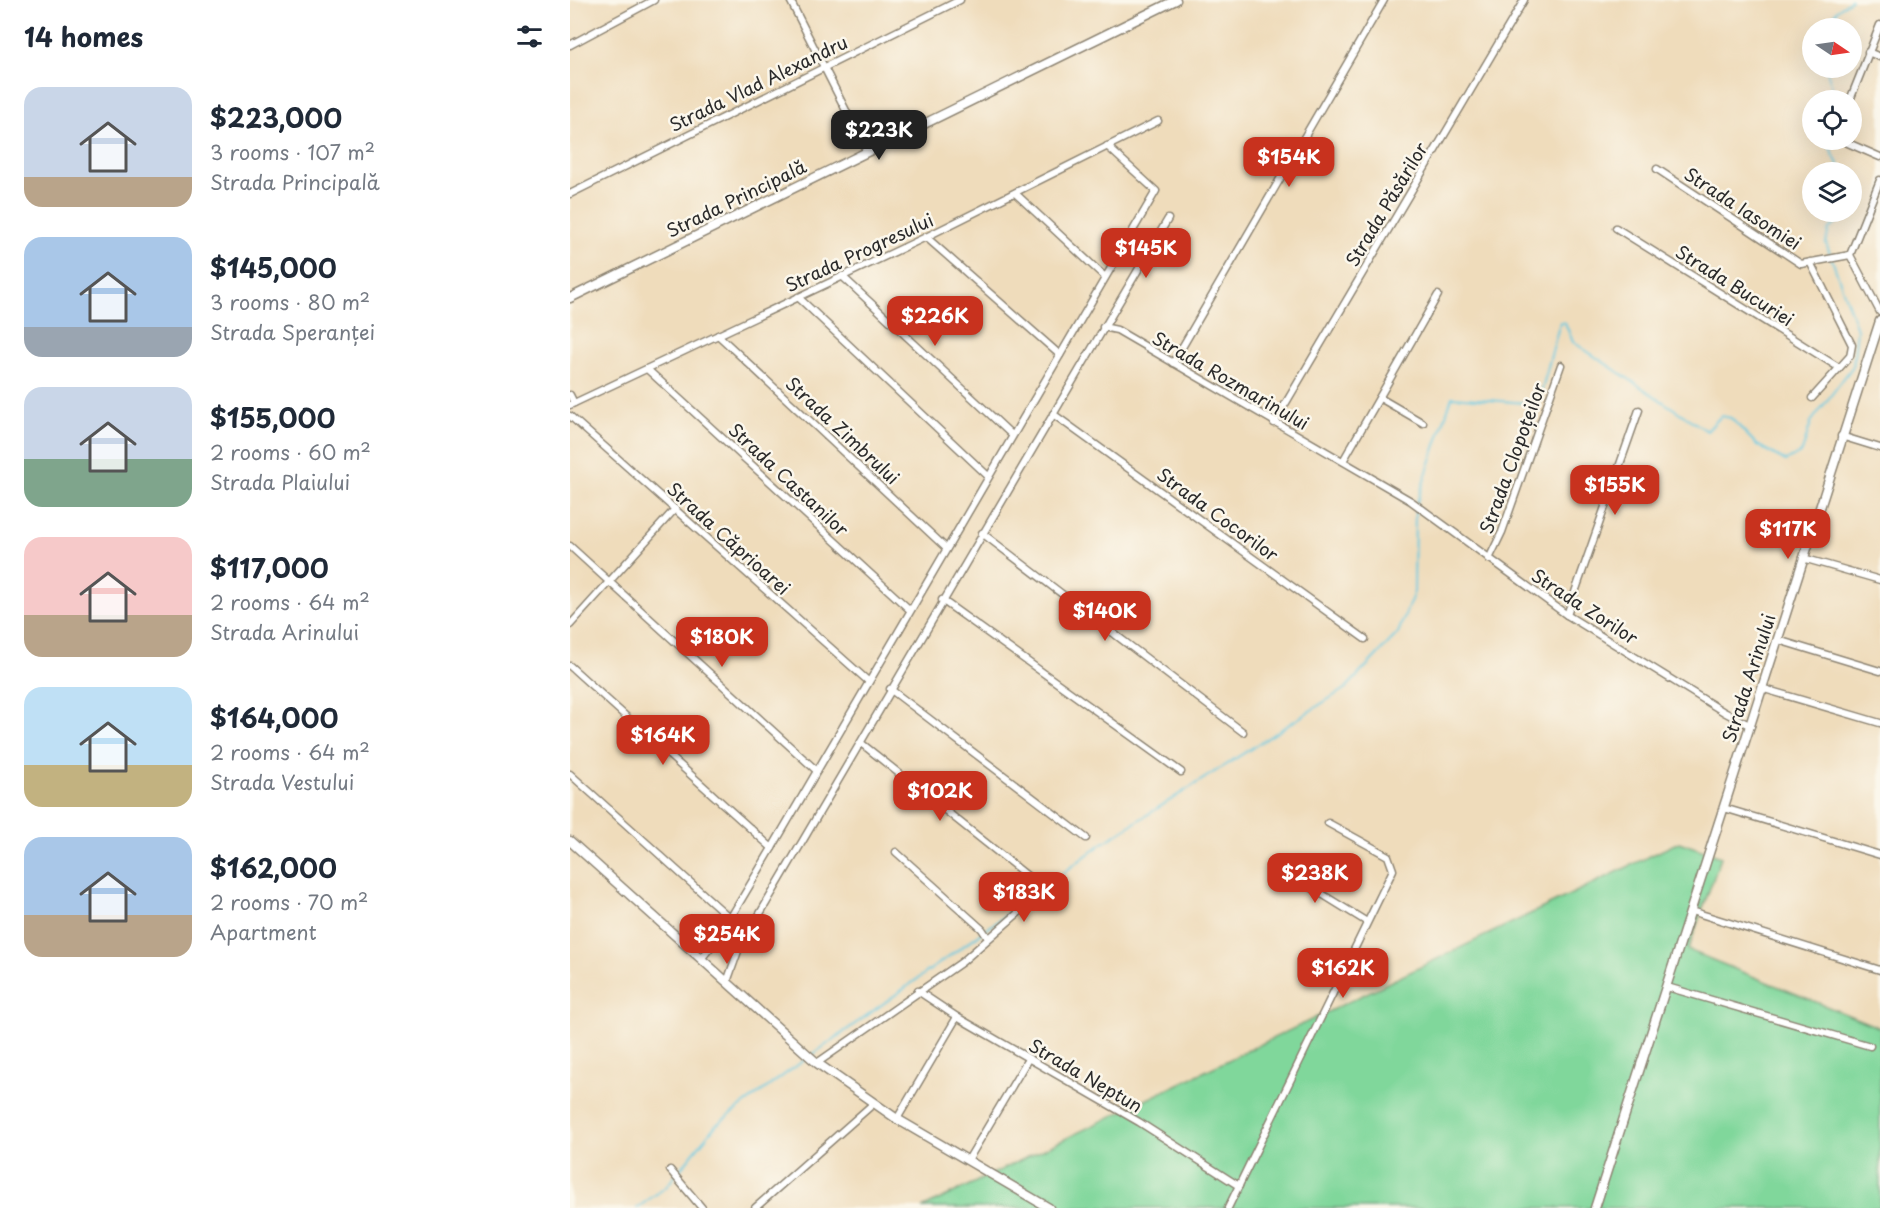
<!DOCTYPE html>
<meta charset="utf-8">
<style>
:root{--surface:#fff;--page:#f2f2f3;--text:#1f2937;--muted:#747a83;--accent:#c8321e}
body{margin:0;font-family:"Playpen Sans",sans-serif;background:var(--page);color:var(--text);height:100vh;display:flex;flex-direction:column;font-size:22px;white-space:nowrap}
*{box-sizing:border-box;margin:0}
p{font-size:20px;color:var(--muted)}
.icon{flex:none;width:33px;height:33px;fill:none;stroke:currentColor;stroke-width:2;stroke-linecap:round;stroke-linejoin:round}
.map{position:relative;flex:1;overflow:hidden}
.details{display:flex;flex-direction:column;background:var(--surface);width:570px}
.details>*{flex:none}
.needle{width:39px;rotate:103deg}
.controls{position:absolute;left:1232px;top:18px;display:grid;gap:12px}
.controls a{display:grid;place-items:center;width:60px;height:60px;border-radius:50%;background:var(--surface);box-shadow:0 6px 24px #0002;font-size:30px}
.price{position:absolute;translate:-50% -51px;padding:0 14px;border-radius:12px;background:var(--accent);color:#fff;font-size:20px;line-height:39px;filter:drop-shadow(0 2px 3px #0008)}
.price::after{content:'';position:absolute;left:50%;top:36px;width:18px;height:14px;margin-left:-9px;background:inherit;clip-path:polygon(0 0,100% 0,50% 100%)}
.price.selected{background:#222;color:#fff}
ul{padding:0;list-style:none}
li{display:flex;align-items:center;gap:18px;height:150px;padding:0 24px}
li span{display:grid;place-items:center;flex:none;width:168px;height:120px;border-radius:18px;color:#555}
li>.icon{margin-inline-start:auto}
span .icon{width:72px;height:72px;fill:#fffc;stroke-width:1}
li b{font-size:26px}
h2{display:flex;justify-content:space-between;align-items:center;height:72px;padding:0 24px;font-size:26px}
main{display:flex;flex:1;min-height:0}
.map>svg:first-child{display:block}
.green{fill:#80d79b;stroke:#568163;stroke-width:1.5}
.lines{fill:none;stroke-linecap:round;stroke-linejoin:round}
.stream{stroke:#62c7e0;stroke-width:2}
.street-casing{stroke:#8d8473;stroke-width:9}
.secondary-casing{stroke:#8d8473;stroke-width:11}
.street{stroke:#fff;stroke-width:6}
.secondary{stroke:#fff;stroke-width:8}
.labels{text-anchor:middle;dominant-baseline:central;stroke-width:5;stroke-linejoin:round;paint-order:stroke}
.street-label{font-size:18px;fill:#2b2b2b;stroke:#fbf7ec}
</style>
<main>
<section class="details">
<h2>14 homes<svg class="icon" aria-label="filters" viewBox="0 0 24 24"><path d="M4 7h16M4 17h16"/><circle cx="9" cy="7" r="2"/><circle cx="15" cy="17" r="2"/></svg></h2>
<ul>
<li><span style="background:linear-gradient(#c9d6e8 75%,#b9a48a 0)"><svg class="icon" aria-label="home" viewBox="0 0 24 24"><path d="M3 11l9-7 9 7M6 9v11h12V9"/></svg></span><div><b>$223,000</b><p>3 rooms · 107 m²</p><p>Strada Principală</p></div></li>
<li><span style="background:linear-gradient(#a9c7e8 75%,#9aa5b1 0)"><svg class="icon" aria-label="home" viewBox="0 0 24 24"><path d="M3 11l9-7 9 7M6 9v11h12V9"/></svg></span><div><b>$145,000</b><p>3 rooms · 80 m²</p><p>Strada Speranței</p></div></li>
<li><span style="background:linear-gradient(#c9d6e8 60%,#7fa58c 0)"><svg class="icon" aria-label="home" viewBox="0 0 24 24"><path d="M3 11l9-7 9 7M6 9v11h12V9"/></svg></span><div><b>$155,000</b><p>2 rooms · 60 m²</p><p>Strada Plaiului</p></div></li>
<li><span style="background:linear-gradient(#f6c9c9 65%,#b9a48a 0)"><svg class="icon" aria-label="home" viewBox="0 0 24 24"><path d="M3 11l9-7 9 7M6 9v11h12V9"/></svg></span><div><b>$117,000</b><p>2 rooms · 64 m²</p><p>Strada Arinului</p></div></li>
<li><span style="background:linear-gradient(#bfe0f5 65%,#c2b280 0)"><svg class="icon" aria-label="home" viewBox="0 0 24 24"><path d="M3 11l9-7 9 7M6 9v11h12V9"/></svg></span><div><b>$164,000</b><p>2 rooms · 64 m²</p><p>Strada Vestului</p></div></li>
<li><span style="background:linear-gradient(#a9c7e8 65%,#b9a48a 0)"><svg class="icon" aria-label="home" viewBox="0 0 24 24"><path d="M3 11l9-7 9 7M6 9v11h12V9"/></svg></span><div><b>$162,000</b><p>2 rooms · 70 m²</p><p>Apartment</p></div></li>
</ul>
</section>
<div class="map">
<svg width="1310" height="1208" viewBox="0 0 1310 1208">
<rect width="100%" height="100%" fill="#fbf7ec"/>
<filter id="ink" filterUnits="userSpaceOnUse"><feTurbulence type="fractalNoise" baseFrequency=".0167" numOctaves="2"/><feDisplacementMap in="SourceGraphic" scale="12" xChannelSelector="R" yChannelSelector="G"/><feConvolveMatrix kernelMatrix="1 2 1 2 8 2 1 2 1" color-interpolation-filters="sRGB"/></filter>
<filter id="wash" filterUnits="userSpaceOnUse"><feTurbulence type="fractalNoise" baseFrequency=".008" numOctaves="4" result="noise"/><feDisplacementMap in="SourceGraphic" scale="24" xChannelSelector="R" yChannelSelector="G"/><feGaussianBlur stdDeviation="1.35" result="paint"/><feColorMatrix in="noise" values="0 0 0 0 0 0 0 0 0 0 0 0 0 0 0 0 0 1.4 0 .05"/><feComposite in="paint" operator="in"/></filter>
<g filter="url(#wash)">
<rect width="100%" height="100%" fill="#efdcbb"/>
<path class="green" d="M 1109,842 L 1151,857 L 1118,950 L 1310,1028 L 1310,1208 L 352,1208 Z"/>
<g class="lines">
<g class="stream">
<path d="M 1257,28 L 1267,10 L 1281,0"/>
<path d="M 1256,68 L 1262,87 L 1256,100"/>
<path d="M 1256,140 L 1272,172"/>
<path d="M 473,888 L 533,843 L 776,688 L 828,633 L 844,592 L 845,508 L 882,397 L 968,404 L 990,322 L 995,323 L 1003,342 L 1137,431 L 1151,416 L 1161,418 L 1187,445 L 1216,461 L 1232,452 L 1241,422 L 1283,366 L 1287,329 L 1256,243 L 1259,229 L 1282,212 L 1284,198 L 1281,192"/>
<path d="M 242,1055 L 468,892"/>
<path d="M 67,1208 L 96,1187 L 146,1125 L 237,1058"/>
</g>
</g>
</g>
<g filter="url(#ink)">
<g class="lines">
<defs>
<g id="street">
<path d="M 220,0 L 297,152"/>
<path d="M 0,45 L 84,0"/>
<path d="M 1298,52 L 1310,57"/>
<path d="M 1280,100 L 1310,25"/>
<path d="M 1271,140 L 1310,157"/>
<path d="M 1087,169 L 1231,264 L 1280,255"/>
<path d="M 1310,180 L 1280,255 L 1310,312"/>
<path d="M 445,193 L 535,277"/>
<path d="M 0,194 L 390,0"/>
<path d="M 1046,228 L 1268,367"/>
<path d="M 356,237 L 490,355"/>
<path d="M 1240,262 L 1282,345 L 1280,356 L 1242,398"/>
<path d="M 272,276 L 442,435"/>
<path d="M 228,297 L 418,476"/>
<path d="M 533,327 L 547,330 L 841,501 L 997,615 L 1154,712 L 1181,726"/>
<path d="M 148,335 L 376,548"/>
<path d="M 603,363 L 814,0"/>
<path d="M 77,369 L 340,610"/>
<path d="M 0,395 L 4,403"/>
<path d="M 810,398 L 853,423"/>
<path d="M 0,405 L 356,237 L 588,121"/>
<path d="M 483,414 L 795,639"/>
<path d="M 0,416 L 298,681"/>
<path d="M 704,423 L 954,0"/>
<path d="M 1271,436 L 1310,448"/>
<path d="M 773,461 L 868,295"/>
<path d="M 412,533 L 673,732"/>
<path d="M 0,546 L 247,771"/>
<path d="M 1233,558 L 1310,580"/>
<path d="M 919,559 L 932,532 L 991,365"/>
<path d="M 372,600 L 611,772"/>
<path d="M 997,615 L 1069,410"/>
<path d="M 0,625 L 105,509"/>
<path d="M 1208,640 L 1310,671"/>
<path d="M 0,666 L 202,848"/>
<path d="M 1191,688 L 1310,723"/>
<path d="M 320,689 L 516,838"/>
<path d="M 0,774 L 160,918"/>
<path d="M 1154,808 L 1310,855"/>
<path d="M 326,852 L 412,929 L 418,938"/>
<path d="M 705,865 L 797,922"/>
<path d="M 1121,911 L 1310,970"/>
<path d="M 131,959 L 149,937 L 202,848 L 586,191 L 537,146"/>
<path d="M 157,982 L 168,951 L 598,219"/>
<path d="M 1097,987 L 1300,1046"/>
<path d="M 348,991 L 387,1017 L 569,1122 L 669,1186"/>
<path d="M 247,1063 L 392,962 L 471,893 L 470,887 L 465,882 L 291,743"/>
<path d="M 327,1119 L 387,1017"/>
<path d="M 398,1160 L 458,1059"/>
<path d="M 100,1170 L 132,1208"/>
<path d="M 185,1208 L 303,1104"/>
<path d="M 658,1208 L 823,870 L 818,856 L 758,823"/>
</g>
<g id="secondary">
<path d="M 0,298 L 606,0"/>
<path d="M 0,841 L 247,1063 L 327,1119 L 479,1208"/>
<path d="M 1025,1208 L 1310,321"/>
</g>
</defs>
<use href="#street" class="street-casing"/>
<use href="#secondary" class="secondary-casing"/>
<use href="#street" class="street"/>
<use href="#secondary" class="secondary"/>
</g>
</g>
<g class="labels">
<g class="street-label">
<text transform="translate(188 83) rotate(-26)">Strada Vlad Alexandru</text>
<text transform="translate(166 198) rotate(-26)">Strada Principală</text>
<text transform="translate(816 204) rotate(-59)">Strada Păsărilor</text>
<text transform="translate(1173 208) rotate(33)">Strada Iasomiei</text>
<text transform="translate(289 252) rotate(-25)">Strada Progresului</text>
<text transform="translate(1165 285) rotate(32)">Strada Bucuriei</text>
<text transform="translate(661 380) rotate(30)">Strada Rozmarinului</text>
<text transform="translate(273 430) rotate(43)">Strada Zimbrului</text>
<text transform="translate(942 458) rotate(-70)">Strada Clopoțeilor</text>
<text transform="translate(219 479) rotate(43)">Strada Castanilor</text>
<text transform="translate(648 514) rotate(36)">Strada Cocorilor</text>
<text transform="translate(159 538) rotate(42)">Strada Căprioarei</text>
<text transform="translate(1015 606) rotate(33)">Strada Zorilor</text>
<text transform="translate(1178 678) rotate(-72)">Strada Arinului</text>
<text transform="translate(516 1075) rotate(30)">Strada Neptun</text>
</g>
</g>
</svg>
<div class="controls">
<a><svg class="needle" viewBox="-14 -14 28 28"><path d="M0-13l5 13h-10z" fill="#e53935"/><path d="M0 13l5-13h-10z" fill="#747a83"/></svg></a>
<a><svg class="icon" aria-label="locate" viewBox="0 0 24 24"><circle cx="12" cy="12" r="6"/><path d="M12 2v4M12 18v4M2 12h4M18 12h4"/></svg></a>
<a><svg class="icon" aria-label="layers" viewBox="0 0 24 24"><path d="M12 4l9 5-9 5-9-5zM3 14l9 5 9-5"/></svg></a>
</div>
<b class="price selected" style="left:309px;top:161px">$223K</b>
<b class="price" style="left:719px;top:188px">$154K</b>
<b class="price" style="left:576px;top:279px">$145K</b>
<b class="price" style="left:365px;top:347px">$226K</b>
<b class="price" style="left:1045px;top:516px">$155K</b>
<b class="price" style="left:1218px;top:560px">$117K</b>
<b class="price" style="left:535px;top:642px">$140K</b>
<b class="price" style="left:152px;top:668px">$180K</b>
<b class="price" style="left:93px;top:766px">$164K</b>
<b class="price" style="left:370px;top:822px">$102K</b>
<b class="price" style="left:745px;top:904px">$238K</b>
<b class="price" style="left:454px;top:923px">$183K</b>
<b class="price" style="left:157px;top:965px">$254K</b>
<b class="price" style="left:773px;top:999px">$162K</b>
</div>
</main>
